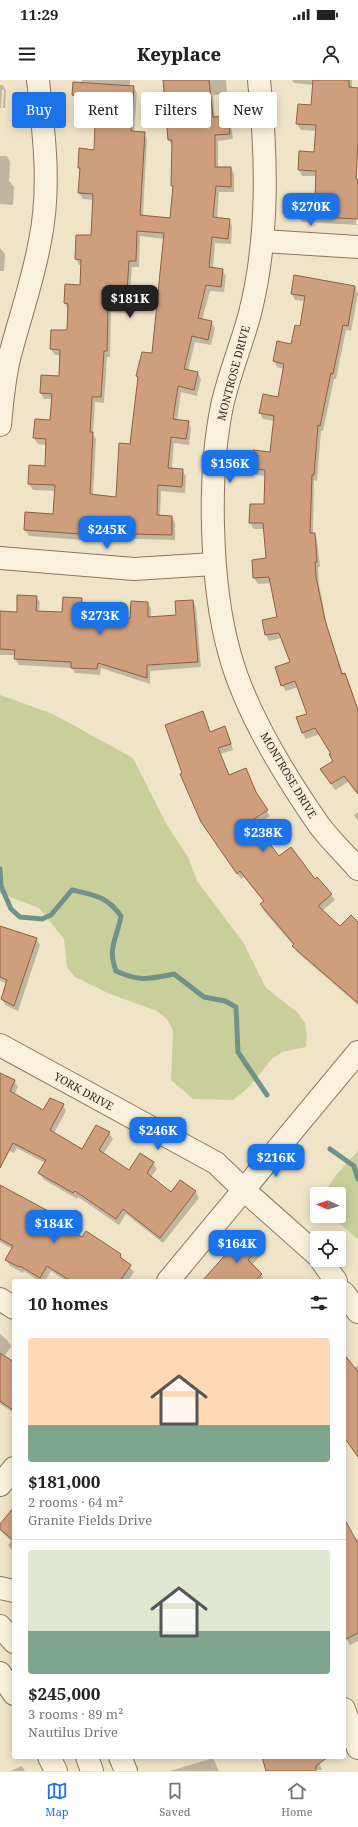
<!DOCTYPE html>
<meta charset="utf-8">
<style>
:root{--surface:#fff;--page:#f6f6f6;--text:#222;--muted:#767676;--line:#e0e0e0;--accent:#1a73e8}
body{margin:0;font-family:"Noto Serif",serif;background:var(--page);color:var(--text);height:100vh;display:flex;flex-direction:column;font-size:15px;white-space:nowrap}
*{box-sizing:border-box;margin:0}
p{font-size:13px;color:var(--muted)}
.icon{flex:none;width:22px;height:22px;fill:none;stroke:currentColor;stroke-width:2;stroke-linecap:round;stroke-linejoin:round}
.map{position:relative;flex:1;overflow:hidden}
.drawer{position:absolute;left:12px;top:1199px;width:334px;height:480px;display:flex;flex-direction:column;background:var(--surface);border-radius:4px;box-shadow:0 2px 10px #0003}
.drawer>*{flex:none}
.banner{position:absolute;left:12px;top:12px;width:334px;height:36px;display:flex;gap:8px}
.needle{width:26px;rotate:273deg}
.controls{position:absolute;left:310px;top:1107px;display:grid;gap:8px}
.controls a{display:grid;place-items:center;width:36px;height:36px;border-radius:4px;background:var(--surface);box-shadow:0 2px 10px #0003;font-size:20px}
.price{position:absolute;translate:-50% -34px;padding:0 9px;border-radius:8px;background:var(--accent);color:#fff;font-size:13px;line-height:26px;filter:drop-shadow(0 1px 2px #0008)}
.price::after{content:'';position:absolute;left:50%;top:24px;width:12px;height:9px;margin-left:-6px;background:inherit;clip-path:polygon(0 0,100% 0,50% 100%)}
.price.active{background:#222;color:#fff}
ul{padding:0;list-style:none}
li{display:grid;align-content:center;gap:8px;height:212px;padding:0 16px}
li+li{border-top:1px solid var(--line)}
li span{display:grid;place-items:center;height:124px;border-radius:4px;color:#555}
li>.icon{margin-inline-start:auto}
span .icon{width:72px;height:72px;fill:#fffc;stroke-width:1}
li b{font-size:17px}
h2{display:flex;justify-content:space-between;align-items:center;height:48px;padding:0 16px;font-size:17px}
.pill{padding:0 14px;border-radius:4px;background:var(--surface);box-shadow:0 2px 10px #0003;font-size:14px;line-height:36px}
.pill.active{background:var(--accent);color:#fff}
.status{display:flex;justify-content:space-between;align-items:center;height:28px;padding:0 20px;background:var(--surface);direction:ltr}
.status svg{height:11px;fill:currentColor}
header{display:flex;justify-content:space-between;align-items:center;height:52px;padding:0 16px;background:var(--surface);font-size:18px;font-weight:800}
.menu{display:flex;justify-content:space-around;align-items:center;height:56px;border-top:1px solid var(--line);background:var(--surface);font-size:11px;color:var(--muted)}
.menu a{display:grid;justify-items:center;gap:2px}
.menu .active{color:var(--accent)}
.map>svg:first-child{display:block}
.green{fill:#c9cf9b}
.shadow{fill:#0003;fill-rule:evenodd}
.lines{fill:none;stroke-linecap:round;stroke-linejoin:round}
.stream{stroke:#6f938a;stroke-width:5}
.building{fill:#cf9f7d;stroke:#8d5f41;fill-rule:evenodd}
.minor-casing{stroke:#8d765c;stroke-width:24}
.minor{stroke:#faf1dc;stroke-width:22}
.labels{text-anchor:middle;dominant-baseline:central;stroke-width:3;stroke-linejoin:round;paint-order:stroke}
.street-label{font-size:11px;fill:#3d2e20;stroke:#f7eed8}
</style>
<div class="status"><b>11:29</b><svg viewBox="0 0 49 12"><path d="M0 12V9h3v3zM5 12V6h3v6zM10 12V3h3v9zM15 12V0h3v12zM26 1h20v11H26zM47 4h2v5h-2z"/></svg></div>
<header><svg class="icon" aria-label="menu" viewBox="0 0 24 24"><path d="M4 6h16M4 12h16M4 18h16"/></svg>Keyplace<svg class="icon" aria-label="person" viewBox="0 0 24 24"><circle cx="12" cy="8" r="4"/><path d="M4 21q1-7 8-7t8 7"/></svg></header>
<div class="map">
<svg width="358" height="1691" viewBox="0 0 358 1691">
<rect width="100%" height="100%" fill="#f0e4c8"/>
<g class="green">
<path d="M 0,615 L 53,634 L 133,678 L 167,745 L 188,777 L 197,801 L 243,862 L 266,908 L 297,932 L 305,943 L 307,955 L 306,967 L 282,972 L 272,979 L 248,1008 L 233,1020 L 193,1019 L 171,1000 L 173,951 L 167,939 L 157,931 L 110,914 L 75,897 L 67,887 L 64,859 L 39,828 L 0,813 Z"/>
<path d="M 358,1071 L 358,1159 L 330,1136 L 339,1136 L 339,1114 L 324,1114 L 335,1096 Z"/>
</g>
<g class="shadow">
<path d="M 82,0 L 130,0 L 130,7 L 133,7 L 137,13 L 134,53 L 144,53 L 147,59 L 143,136 L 171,139 L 174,108 L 172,66 L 169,60 L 164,0 L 226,0 L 227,14 L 213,15 L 215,38 L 228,37 L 231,43 L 233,59 L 218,61 L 218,88 L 231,88 L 234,94 L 234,112 L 219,112 L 217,138 L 229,140 L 232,146 L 231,164 L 215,163 L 213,189 L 222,190 L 226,196 L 224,212 L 210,211 L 202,240 L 211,242 L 215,248 L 211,265 L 195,262 L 188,291 L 198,293 L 201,299 L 197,316 L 181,312 L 177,341 L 188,342 L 191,348 L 189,365 L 174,363 L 172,389 L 182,390 L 186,396 L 185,413 L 161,411 L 160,437 L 172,437 L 175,443 L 175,460 L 98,458 L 97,461 L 29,456 L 25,450 L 54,435 L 56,411 L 33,410 L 29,404 L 46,387 L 47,365 L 38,364 L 34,358 L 51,341 L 52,319 L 44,319 L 41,313 L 60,297 L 61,275 L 55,275 L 51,269 L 68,251 L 68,230 L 65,223 L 81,207 L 82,185 L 79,185 L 76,179 L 92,156 L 94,120 L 83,119 L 79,113 L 80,91 L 79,88 L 95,71 L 96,48 L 91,48 L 88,42 L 89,22 L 76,21 L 73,15 L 74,3 L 81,3 ZM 140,156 L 165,159 L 153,274 L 137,296 L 139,300 L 130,365 L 117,418 L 93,416 L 96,359 L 93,354 L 95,322 L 104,323 L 107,277 L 110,277 L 111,232 L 128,233 L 132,187 L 139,187 Z"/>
<path d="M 292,0 L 352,0 L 352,8 L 358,9 L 356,144 L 358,145 L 302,142 L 299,136 L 316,119 L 317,96 L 302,96 L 299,90 L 315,73 L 316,51 L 301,50 L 297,44 L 312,26 L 314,5 L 294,3 Z"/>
<path d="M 0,5 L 3,5 L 6,11 L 5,28 L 0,28 ZM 2,10 L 4,10 L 3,28 L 1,28 Z"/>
<path d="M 0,76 L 7,76 L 10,82 L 9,101 L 14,107 L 13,125 L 0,124 Z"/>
<path d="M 0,168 L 5,174 L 4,191 L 0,191 Z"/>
<path d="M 355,207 L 358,214 L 351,251 L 346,250 L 336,299 L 334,299 L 323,351 L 321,351 L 317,401 L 314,400 L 313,454 L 317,460 L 320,487 L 318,487 L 319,504 L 327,547 L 343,594 L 348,600 L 358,629 L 358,715 L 348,702 L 335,710 L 325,695 L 335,682 L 332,674 L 320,654 L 306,659 L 302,653 L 297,638 L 308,634 L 298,607 L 286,611 L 282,605 L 291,583 L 282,558 L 269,561 L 266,555 L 263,540 L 278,538 L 271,503 L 258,504 L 254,498 L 267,479 L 265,449 L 254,449 L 250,443 L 265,425 L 266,396 L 256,395 L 252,389 L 271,373 L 274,341 L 263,339 L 260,333 L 263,315 L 279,318 L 284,289 L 277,287 L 274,281 L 292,265 L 300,247 L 305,221 L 295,220 L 292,214 Z"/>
<path d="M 36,517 L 40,522 L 39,532 L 63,533 L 81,519 L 84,525 L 84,534 L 100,535 L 101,537 L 131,539 L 148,523 L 151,529 L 151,538 L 177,536 L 193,521 L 196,527 L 201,587 L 150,591 L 150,604 L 101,588 L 100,595 L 75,593 L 72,588 L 19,585 L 15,579 L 15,575 L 0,575 L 0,532 L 17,533 Z"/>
<path d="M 202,633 L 210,652 L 224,647 L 228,653 L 233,670 L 220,674 L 229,696 L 249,695 L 258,717 L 270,736 L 257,745 L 269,764 L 279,777 L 315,800 L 331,815 L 335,820 L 322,831 L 340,848 L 358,843 L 358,925 L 297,872 L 294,866 L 264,831 L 261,825 L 264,822 L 244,797 L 241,799 L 202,742 L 183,694 Z"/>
<path d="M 358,732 L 358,741 L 354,735 Z"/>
<path d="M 0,852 L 36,859 L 40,865 L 18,931 L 5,925 L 2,919 L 7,904 L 0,901 Z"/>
<path d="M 0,998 L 14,1001 L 18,1007 L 14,1015 L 44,1031 L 63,1025 L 66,1031 L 54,1053 L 83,1070 L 109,1053 L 113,1059 L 103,1074 L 129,1091 L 153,1083 L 157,1089 L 151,1097 L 172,1113 L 181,1101 L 196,1112 L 199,1118 L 163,1163 L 126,1134 L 119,1145 L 78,1117 L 77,1119 L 43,1099 L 40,1093 L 45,1083 L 17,1068 L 14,1073 L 0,1067 Z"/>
<path d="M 0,1107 L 51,1134 L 55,1140 L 53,1142 L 83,1158 L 120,1175 L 134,1192 L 128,1201 L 66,1201 L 51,1191 L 45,1201 L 39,1201 L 24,1191 L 23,1193 L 10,1186 L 6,1180 L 12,1169 L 0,1162 Z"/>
<path d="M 258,1168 L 262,1174 L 252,1185 L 261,1194 L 264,1201 L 207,1201 Z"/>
<path d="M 0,1254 L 7,1260 L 11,1266 L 4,1277 L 14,1283 L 14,1333 L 0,1324 Z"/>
<path d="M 344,1276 L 354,1288 L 358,1285 L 358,1376 L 344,1357 Z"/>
<path d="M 14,1429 L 14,1473 L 8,1465 L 11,1461 L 0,1450 L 0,1445 Z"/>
<path d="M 344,1457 L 356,1458 L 358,1460 L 358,1561 L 350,1565 L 344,1554 Z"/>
<path d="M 263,1677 L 317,1677 L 322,1690 L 267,1691 Z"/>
<path d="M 213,1678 L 219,1691 L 170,1691 Z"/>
<path d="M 22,1686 L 25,1691 L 10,1691 Z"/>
</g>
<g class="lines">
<g class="stream">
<path d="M 0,789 L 1,806 L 11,829 L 20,837 L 42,839 L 51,835 L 72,810 C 94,815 107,816 121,836 C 117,859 107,867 116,891 C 140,902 149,899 174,894 L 204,917 L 225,921 L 236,927 L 238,972 L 267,1015"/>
<path d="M 330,1069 L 354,1086 L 358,1099"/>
</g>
</g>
<g class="building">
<path d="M 163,0 L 209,0 L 213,37 L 228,36 L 230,54 L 215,55 L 215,87 L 231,87 L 231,107 L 216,106 L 213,137 L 230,139 L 228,159 L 212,157 L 209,187 L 223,189 L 221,207 L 206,205 L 198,238 L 212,241 L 208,260 L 192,256 L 184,289 L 198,292 L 194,310 L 178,306 L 173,339 L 189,341 L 186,359 L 171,357 L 168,388 L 183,389 L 182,407 L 158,405 L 157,435 L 172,436 L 172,455 L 95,453 L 94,455 L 24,450 L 25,432 L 53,434 L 55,405 L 28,404 L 29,385 L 45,386 L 46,359 L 33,358 L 35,339 L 50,340 L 52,314 L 40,313 L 41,295 L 59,296 L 60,270 L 50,269 L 51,250 L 67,250 L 68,224 L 64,223 L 65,204 L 80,205 L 81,180 L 75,179 L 76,155 L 91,155 L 93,114 L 78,113 L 80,88 L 78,88 L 79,68 L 94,70 L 95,43 L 87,42 L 88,17 L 72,15 L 73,2 L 134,6 L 131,51 L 145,52 L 140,135 L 170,138 L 173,106 L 171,106 L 172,60 L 168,60 ZM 137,151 L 164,153 L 152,273 L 142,272 L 136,296 L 138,297 L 130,364 L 119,363 L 116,417 L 90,414 L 93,352 L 90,352 L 92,317 L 101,317 L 104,271 L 107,271 L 108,226 L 126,227 L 129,181 L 136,181 Z"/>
<path d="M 313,0 L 349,0 L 349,7 L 358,8 L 358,64 L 356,99 L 358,99 L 358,139 L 298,136 L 299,117 L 315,118 L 316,91 L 298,90 L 299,71 L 314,72 L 316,45 L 296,44 L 298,24 L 311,25 Z"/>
<path d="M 294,195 L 355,206 L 348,246 L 343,245 L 333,294 L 331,293 L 320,346 L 318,345 L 314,395 L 312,395 L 310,453 L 315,453 L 317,482 L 315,482 L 316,497 L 325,540 L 342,594 L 345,593 L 358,630 L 358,714 L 344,696 L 331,704 L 320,689 L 333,681 L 329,674 L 331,674 L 315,648 L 302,653 L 296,637 L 307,634 L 295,601 L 281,606 L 275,587 L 290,582 L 279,553 L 265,555 L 262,540 L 277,537 L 269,497 L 253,498 L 252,480 L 266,478 L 263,443 L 249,443 L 250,424 L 264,424 L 265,390 L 251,389 L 253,370 L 270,372 L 274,336 L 259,333 L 263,314 L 278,317 L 284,284 L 273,281 L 277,261 L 291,264 L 295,245 L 300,246 L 305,216 L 291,214 Z"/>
<path d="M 17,515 L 37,516 L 36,531 L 62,532 L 63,517 L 82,518 L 81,533 L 101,534 L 100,536 L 130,538 L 131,521 L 148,522 L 148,537 L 176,535 L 175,521 L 193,520 L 198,582 L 147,585 L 147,598 L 98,583 L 97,589 L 71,588 L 71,582 L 14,579 L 15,570 L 0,569 L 0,531 L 17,532 Z"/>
<path d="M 203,631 L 210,652 L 225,646 L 231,664 L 218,668 L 229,695 L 246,688 L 256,712 L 268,730 L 254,739 L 269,763 L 279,776 L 291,767 L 315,799 L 317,797 L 332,814 L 318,826 L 340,846 L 351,835 L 358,842 L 358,923 L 292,866 L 294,864 L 260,824 L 264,821 L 240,791 L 237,794 L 201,742 L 180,694 L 182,693 L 165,645 Z"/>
<path d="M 0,846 L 37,858 L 14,926 L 1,919 L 7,900 L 0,897 Z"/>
<path d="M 0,993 L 15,1000 L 10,1011 L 43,1030 L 50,1018 L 64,1024 L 50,1050 L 82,1069 L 96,1045 L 110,1052 L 99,1070 L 129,1090 L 140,1073 L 154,1082 L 147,1093 L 171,1112 L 180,1100 L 196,1111 L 160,1158 L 123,1129 L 116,1139 L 75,1111 L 73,1113 L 38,1093 L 46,1080 L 13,1063 L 0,1088 Z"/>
<path d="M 0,1105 L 52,1133 L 49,1138 L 82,1157 L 86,1151 L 121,1174 L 120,1177 L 131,1185 L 120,1201 L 71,1201 L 47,1186 L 40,1198 L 20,1186 L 19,1187 L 5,1180 L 13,1166 L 0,1159 Z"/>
<path d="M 244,1154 L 259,1167 L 248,1180 L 262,1194 L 255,1201 L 202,1201 Z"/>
<path d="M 0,1273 L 14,1282 L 14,1331 L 0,1321 Z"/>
<path d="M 344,1274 L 358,1292 L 358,1377 L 344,1357 Z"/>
<path d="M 14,1427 L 14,1461 L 0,1449 L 0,1444 Z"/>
<path d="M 344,1438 L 358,1464 L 358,1553 L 344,1560 Z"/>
<path d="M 262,1677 L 328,1677 L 316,1686 L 316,1691 L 266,1691 Z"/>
</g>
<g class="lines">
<defs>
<g id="minor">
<path d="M 259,0 C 267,77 269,158 250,233 C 242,264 229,294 222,326 C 214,365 212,406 213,446 C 214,490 218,533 230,575 C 246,633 285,696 319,745 C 330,760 345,774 358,789"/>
<path d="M 263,161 L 358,167"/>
<path d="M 0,345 C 2,322 4,298 10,275 C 20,237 33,200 40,161 C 51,107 44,54 38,0"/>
<path d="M 0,478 L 134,489 L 214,484"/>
<path d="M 0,965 L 216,1083 L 244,1110 L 317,1175"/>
<path d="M 321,1180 L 336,1201"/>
<path d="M 168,1201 L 358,972"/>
<path d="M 344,1213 L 358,1232"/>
<path d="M 0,1219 L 14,1228"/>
<path d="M 0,1405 L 14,1388"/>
<path d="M 0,1508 L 14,1511"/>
<path d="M 0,1546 L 14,1562"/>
<path d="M 0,1593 L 14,1614"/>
<path d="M 344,1629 L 358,1668"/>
<path d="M 49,1677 L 56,1691"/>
<path d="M 87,1677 L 92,1691"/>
<path d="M 120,1677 L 126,1691"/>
</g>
</defs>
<use href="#minor" class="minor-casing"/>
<use href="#minor" class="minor"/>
</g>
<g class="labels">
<g class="street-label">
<text transform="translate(233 293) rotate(-75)">MONTROSE DRIVE</text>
<text transform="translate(289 695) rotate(59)">MONTROSE DRIVE</text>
<text transform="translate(84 1011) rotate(29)">YORK DRIVE</text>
</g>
</g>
</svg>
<div class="controls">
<a><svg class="needle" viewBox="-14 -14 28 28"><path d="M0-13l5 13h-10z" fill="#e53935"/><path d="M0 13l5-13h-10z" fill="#767676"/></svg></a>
<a><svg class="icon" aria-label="locate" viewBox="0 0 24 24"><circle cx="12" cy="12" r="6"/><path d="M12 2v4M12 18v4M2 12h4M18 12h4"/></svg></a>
</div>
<b class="price" style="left:311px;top:147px">$270K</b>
<b class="price active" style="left:130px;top:239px">$181K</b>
<b class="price" style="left:230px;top:404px">$156K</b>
<b class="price" style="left:107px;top:470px">$245K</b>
<b class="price" style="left:100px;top:556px">$273K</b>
<b class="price" style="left:263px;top:773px">$238K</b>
<b class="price" style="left:158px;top:1071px">$246K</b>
<b class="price" style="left:276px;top:1098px">$216K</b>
<b class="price" style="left:54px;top:1164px">$184K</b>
<b class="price" style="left:237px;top:1184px">$164K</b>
<div class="banner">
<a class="pill active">Buy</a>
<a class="pill">Rent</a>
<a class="pill">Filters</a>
<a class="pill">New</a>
</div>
<section class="drawer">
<h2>10 homes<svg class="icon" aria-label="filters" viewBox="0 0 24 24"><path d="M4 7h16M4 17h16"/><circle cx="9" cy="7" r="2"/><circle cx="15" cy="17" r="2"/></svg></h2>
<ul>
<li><span style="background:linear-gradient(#ffd9b3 70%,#7fa58c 0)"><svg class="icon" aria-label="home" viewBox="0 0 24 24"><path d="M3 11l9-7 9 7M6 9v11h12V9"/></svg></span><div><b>$181,000</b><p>2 rooms · 64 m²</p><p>Granite Fields Drive</p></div></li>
<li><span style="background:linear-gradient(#dfe7d0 65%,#7fa58c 0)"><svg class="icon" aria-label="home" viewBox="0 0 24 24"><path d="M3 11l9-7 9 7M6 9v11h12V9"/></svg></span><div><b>$245,000</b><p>3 rooms · 89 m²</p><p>Nautilus Drive</p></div></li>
</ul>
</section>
</div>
<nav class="menu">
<a class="active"><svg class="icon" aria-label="map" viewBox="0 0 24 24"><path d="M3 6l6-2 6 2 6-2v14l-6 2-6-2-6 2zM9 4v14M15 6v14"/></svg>Map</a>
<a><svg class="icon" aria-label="saved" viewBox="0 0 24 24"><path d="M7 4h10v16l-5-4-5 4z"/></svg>Saved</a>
<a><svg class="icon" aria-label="home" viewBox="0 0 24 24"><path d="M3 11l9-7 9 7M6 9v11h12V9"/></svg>Home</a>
</nav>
